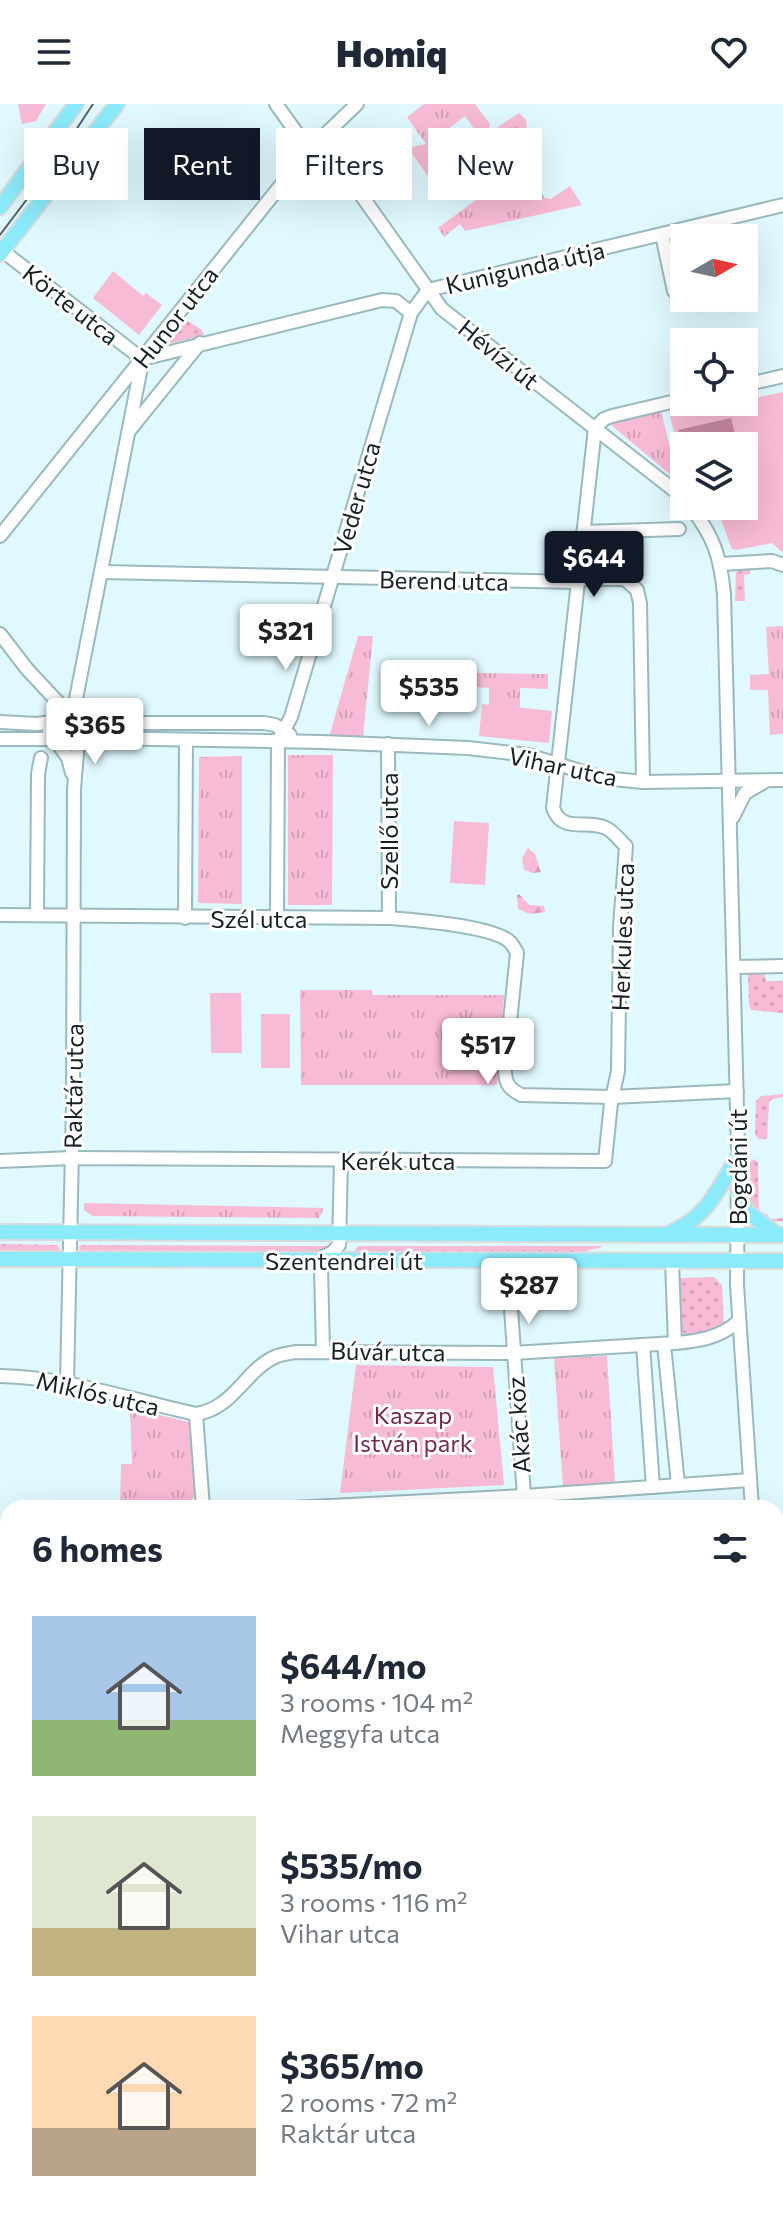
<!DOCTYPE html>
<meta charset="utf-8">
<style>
:root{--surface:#fff;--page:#f6f6f7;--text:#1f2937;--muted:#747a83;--accent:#111827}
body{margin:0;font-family:Commissioner,sans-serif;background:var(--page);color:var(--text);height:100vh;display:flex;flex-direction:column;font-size:30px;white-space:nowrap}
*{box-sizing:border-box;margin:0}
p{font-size:26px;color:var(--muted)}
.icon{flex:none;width:44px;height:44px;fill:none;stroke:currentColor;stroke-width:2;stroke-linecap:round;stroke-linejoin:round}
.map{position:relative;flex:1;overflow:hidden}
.side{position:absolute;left:0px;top:1396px;width:784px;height:714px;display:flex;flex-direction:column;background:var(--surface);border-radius:24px 24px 0 0;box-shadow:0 8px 32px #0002}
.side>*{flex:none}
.banner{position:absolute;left:24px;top:24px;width:736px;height:72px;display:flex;gap:16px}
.needle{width:52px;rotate:81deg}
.controls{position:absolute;left:670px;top:120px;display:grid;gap:16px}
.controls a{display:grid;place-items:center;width:88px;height:88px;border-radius:0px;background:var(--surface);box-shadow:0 8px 32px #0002;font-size:40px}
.price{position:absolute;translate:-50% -68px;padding:0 18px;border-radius:8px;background:#fff;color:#222;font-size:26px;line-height:52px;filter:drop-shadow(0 2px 4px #0008)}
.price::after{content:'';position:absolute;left:50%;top:48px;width:24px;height:18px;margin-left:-12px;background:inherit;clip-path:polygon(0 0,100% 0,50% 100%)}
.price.on{background:var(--accent);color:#fff}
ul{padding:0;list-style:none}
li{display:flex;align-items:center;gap:24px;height:200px;padding:0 32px}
li span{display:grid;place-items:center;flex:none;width:224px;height:160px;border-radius:0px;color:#555}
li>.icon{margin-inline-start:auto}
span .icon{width:96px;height:96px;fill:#fffc;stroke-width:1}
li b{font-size:34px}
h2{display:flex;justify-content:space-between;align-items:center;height:96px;padding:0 32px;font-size:34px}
.pill{padding:0 28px;border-radius:0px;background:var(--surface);box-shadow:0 8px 32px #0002;font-size:28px;line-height:72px}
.pill.on{background:var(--accent);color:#fff}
header{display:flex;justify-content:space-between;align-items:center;height:104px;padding:0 32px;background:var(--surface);font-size:36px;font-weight:800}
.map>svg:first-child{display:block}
.grass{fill:url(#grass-dots)}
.forest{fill:url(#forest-firs)}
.park{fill:url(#park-tufts)}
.pitch{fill:#f8bbd5}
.water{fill:#c989a5}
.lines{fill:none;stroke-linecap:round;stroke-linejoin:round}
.minor-casing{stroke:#9ab9bf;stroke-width:16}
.major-casing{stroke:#dadbdc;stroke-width:18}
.minor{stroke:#fff;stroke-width:12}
.major{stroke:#8cebfa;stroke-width:14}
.tram{stroke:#546467;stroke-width:2}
.labels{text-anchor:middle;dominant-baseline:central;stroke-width:6;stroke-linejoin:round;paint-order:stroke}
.street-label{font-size:24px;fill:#162124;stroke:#fff}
.park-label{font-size:24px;fill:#752850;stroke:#fff}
</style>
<header><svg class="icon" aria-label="menu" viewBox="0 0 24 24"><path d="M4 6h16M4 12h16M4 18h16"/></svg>Homiq<svg class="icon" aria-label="heart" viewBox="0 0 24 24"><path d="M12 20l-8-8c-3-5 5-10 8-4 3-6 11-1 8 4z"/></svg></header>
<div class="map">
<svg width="783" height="2109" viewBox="0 0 783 2109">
<defs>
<pattern id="grass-dots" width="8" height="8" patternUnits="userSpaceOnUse" patternTransform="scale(2)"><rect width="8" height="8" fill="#f8bbd5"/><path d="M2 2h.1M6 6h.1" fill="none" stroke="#d4a0b7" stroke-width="1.8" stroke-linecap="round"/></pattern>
<pattern id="forest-firs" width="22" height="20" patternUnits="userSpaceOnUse" patternTransform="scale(2)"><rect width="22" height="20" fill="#f8bbd5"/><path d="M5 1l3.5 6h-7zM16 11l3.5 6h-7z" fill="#d4a0b7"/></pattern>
<pattern id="park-tufts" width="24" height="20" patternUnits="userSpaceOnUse" patternTransform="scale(2)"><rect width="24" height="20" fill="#f8bbd5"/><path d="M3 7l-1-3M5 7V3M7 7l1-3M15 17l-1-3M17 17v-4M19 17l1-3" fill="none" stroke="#d4a0b7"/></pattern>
</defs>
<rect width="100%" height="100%" fill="#e0f9fe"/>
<g class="grass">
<path d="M 182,213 L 202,226 L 204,231 L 164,241 L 162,238 Z"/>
<path d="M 750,464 L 750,470 L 744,471 L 745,497 L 735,497 L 736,468 Z"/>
<circle cx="66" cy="625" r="9"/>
<path d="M 752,868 L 764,868 L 766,877 L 783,877 L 783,909 L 751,906 L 749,901 L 748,871 Z"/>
<path d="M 783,990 L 783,993 L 772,995 L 769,999 L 767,1035 L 758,1035 L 755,1030 L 756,997 L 761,992 Z"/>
<path d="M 754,1055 L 758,1058 L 759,1108 L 767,1110 L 770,1115 L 783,1114 L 783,1117 L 768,1118 L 751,1104 L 750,1058 Z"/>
<path d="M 0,1140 L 57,1141 L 60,1145 L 56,1149 L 0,1148 Z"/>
<path d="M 82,1141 L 328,1142 L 324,1150 L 80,1148 L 79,1142 Z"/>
<path d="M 358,1142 L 601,1142 L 602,1143 L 578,1149 L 353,1150 Z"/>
<path d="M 714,1173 L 722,1181 L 724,1221 L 720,1225 L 692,1234 L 683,1229 L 680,1218 L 680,1174 Z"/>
</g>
<g class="forest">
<path d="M 18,0 L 46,0 L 36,17 L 22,20 Z"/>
<path d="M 519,9 L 526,16 L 527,24 L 511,36 L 503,36 L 497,28 L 498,23 Z"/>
<path d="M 528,744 L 535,750 L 541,768 L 533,769 L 524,766 L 522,754 Z"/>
<path d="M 519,790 L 529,801 L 544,802 L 545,808 L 530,810 L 518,805 L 517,791 Z"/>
</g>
<g class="park">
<path d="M 424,0 L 475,0 L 490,20 L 488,28 L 491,38 L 486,42 L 465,12 L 431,38 L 451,65 L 432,78 L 408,44 L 426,40 L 407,13 Z"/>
<path d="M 511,49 L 545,94 L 551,95 L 570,82 L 582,101 L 465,127 L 460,120 L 444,133 L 438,124 L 511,70 L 502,56 Z"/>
<path d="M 661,307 L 674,360 L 684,358 L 684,375 L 678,377 L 612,322 L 613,318 Z"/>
<path d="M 783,522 L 783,630 L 770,631 L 768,586 L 750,586 L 750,571 L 769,570 L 766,523 Z"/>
<path d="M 358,532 L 373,532 L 363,633 L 329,633 Z"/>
<path d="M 476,569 L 548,570 L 548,585 L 520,584 L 520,604 L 489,601 L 489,584 L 476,583 Z"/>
<path d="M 288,651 L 333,651 L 332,801 L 288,801 Z"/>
<path d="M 242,652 L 242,800 L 198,799 L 199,653 Z"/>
<path d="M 300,886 L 372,886 L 373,891 L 504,891 L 497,981 L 301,981 Z"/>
<path d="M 84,1099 L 324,1104 L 319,1114 L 93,1112 L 84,1106 Z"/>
<path d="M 607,1252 L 615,1378 L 563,1383 L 554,1254 Z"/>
<path d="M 356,1261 L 493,1263 L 504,1381 L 340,1389 Z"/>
<path d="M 130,1304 L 189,1318 L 195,1392 L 188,1401 L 120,1404 L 121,1360 L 132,1360 Z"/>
<path d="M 8,1704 L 8,2011 L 0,2012 L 0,1705 Z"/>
<path d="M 783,1707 L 783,2109 L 66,2109 L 101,2102 L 144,2104 L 152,2102 L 776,2102 L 776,1708 Z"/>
</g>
<g class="pitch">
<path d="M 113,167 L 143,192 L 146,189 L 162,201 L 139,231 L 93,194 Z"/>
<path d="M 783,288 L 783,449 L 772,439 L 736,446 L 732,445 C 726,431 722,412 712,402 L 744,402 L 744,342 L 684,342 L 684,369 L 670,312 Z"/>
<path d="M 482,600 L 552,607 L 549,639 L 479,632 Z"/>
<path d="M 454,717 L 489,719 L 485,781 L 450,779 Z"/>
<path d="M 210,889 L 241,889 L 242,949 L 211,949 Z"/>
<rect x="261" y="910" width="29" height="54"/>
</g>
<g class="water">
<path d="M 731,314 L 738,342 L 684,342 L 684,350 L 678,326 Z"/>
<path d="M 783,1624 L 783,1707 L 776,1708 L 776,1626 Z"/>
<path d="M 8,1645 L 8,1704 L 0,1705 L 0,1646 Z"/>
<path d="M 8,2011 L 8,2102 L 101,2102 L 66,2109 L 0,2109 L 0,2012 Z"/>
</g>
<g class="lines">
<defs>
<g id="minor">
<path d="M 276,0 L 309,46"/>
<path d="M 318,35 L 332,50 L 442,205 L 684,394"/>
<path d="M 662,131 L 674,187"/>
<path d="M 0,145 L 142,255"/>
<path d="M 142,255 L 382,196 L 396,197 L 411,209"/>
<path d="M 744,281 L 783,272"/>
<path d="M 129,327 L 200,239"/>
<path d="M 690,402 C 714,433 720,451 724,490 L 738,1046 L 737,1181 L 752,1404"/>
<path d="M 583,428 L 679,425"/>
<path d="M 0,432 L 309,46 L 357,0"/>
<path d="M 721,460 L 772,457 L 783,461"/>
<path d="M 102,468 L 578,478 L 584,475 L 625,475 L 637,486 L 640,499 L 643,678"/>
<path d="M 0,530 L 27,565 L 67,608"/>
<path d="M 73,610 L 142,258"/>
<path d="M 81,616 L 95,619 L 264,619 L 275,621 L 290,631"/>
<path d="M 0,618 L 37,620 L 51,618"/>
<path d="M 0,635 L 53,635"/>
<path d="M 388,640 L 389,814"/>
<path d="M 60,641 C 76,642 86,632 81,616 C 68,602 52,609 49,627 L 68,654 L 72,669"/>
<path d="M 733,713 L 745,689 L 764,678"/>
<path d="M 0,811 L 389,814 C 414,816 493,822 510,838 C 514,842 515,845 517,849 L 505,967 C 505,980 510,985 521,991 L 612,993 L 737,987"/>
<path d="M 37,811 L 38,670 L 41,654"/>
<path d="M 185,814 L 186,636"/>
<path d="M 277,814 L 278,637 L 291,613 L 411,209 L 428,186 L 783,101"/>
<path d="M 734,863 L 783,862"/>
<path d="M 0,1057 L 72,1054 L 605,1057 L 611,999 L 618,967 L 620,823 L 626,742 C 620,737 613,727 606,724 C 586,715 562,730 553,704 L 595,324 L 604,315 L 612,312 L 684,295"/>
<path d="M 319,1155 L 333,1148 L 339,1141 L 341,1057"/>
<path d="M 313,1156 L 321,1164 L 323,1246"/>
<path d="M 523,1156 L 510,1163 L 509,1176 L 524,1392"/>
<path d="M 672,1157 L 675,1239"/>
<path d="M 664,1240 L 678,1381"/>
<path d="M 643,1241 L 653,1383"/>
<path d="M 0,1272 C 67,1273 131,1296 196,1310 C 235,1304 245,1265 277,1252 C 283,1250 290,1249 296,1248 L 513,1249 L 675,1239 C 700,1237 719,1234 739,1217"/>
<path d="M 67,1278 L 73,1000 L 74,685 L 78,637 L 95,634 L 322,638 L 468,644 L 528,651 L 603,674 L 643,678 L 783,676"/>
<path d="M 196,1310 L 203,1404"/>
<path d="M 291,1404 L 524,1392 L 750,1376"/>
<path d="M 0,1475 L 8,1473"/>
<path d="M 776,1562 L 783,1561"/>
<path d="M 776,1958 L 783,1956"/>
<path d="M 641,2109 L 643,2102"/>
</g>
<g id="major">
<path d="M 0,103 L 76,0"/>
<path d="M 0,150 L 117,0"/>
<path d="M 738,1086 L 746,1107 L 776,1130"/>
<path d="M 0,1128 L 783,1131"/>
<path d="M 672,1128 C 709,1111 718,1085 738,1052"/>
<path d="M 0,1155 L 783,1157"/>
<path d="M 776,1592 L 783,1590"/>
<path d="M 0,1622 L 8,1620"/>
</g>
</defs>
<use href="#minor" class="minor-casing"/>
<use href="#major" class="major-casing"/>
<use href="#minor" class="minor"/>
<use href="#major" class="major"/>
<g class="tram">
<path d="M 0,131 L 55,58 L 93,0"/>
<path d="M 776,1570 L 783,1567"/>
<path d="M 0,1604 L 8,1603"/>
</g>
</g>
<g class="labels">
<g class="street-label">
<text transform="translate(525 163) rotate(-13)">Kunigunda útja</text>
<text transform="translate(71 200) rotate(38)">Körte utca</text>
<text transform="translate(175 213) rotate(-52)">Hunor utca</text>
<text transform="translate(499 250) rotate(39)">Hévízi út</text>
<text transform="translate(356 394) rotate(-74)">Veder utca</text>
<text transform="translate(444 476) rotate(1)">Berend utca</text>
<text transform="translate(563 662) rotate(12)">Vihar utca</text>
<text transform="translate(388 727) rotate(-90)">Szellő utca</text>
<text x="259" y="814">Szél utca</text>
<text transform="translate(622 833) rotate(-88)">Herkules utca</text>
<text transform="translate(73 982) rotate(-89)">Raktár utca</text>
<text x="398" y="1056">Kerék utca</text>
<text transform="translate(737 1063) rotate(-90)">Bogdáni út</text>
<text x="344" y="1156">Szentendrei út</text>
<text transform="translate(388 1247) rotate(1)">Búvár utca</text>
<text transform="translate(98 1289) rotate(13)">Miklós utca</text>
<text transform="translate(518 1321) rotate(-94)">Akác köz</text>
</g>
<g class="park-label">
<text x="413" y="1310">Kaszap<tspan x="413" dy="28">István park</tspan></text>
</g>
</g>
</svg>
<div class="controls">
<a><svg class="needle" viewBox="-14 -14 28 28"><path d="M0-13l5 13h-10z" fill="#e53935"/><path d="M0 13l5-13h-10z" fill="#747a83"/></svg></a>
<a><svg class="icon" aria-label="locate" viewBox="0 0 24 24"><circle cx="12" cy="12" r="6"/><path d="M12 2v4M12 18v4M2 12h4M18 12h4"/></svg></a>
<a><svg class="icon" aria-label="layers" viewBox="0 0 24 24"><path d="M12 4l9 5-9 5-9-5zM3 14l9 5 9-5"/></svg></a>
</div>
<b class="price on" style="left:594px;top:495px">$644</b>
<b class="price" style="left:286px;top:568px">$321</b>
<b class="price" style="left:429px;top:624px">$535</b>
<b class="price" style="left:95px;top:662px">$365</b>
<b class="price" style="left:488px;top:982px">$517</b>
<b class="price" style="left:529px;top:1222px">$287</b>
<div class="banner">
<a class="pill">Buy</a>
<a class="pill on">Rent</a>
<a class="pill">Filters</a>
<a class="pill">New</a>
</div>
<section class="side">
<h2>6 homes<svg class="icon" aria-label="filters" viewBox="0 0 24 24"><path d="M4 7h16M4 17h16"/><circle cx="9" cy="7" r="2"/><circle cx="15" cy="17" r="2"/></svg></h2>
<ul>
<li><span style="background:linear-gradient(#a9c7e8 65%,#8fb573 0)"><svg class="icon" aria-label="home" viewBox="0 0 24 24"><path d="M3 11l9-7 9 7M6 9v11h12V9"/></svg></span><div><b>$644/mo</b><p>3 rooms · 104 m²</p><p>Meggyfa utca</p></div></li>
<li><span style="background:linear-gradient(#dfe7d0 70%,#c2b280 0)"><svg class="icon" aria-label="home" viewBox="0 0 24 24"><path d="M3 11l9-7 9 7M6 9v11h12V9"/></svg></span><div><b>$535/mo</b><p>3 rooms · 116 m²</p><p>Vihar utca</p></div></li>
<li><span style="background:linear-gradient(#ffd9b3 70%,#b9a48a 0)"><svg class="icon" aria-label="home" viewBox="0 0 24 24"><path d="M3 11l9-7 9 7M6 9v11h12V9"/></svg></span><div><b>$365/mo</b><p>2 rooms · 72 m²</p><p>Raktár utca</p></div></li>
</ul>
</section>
</div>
